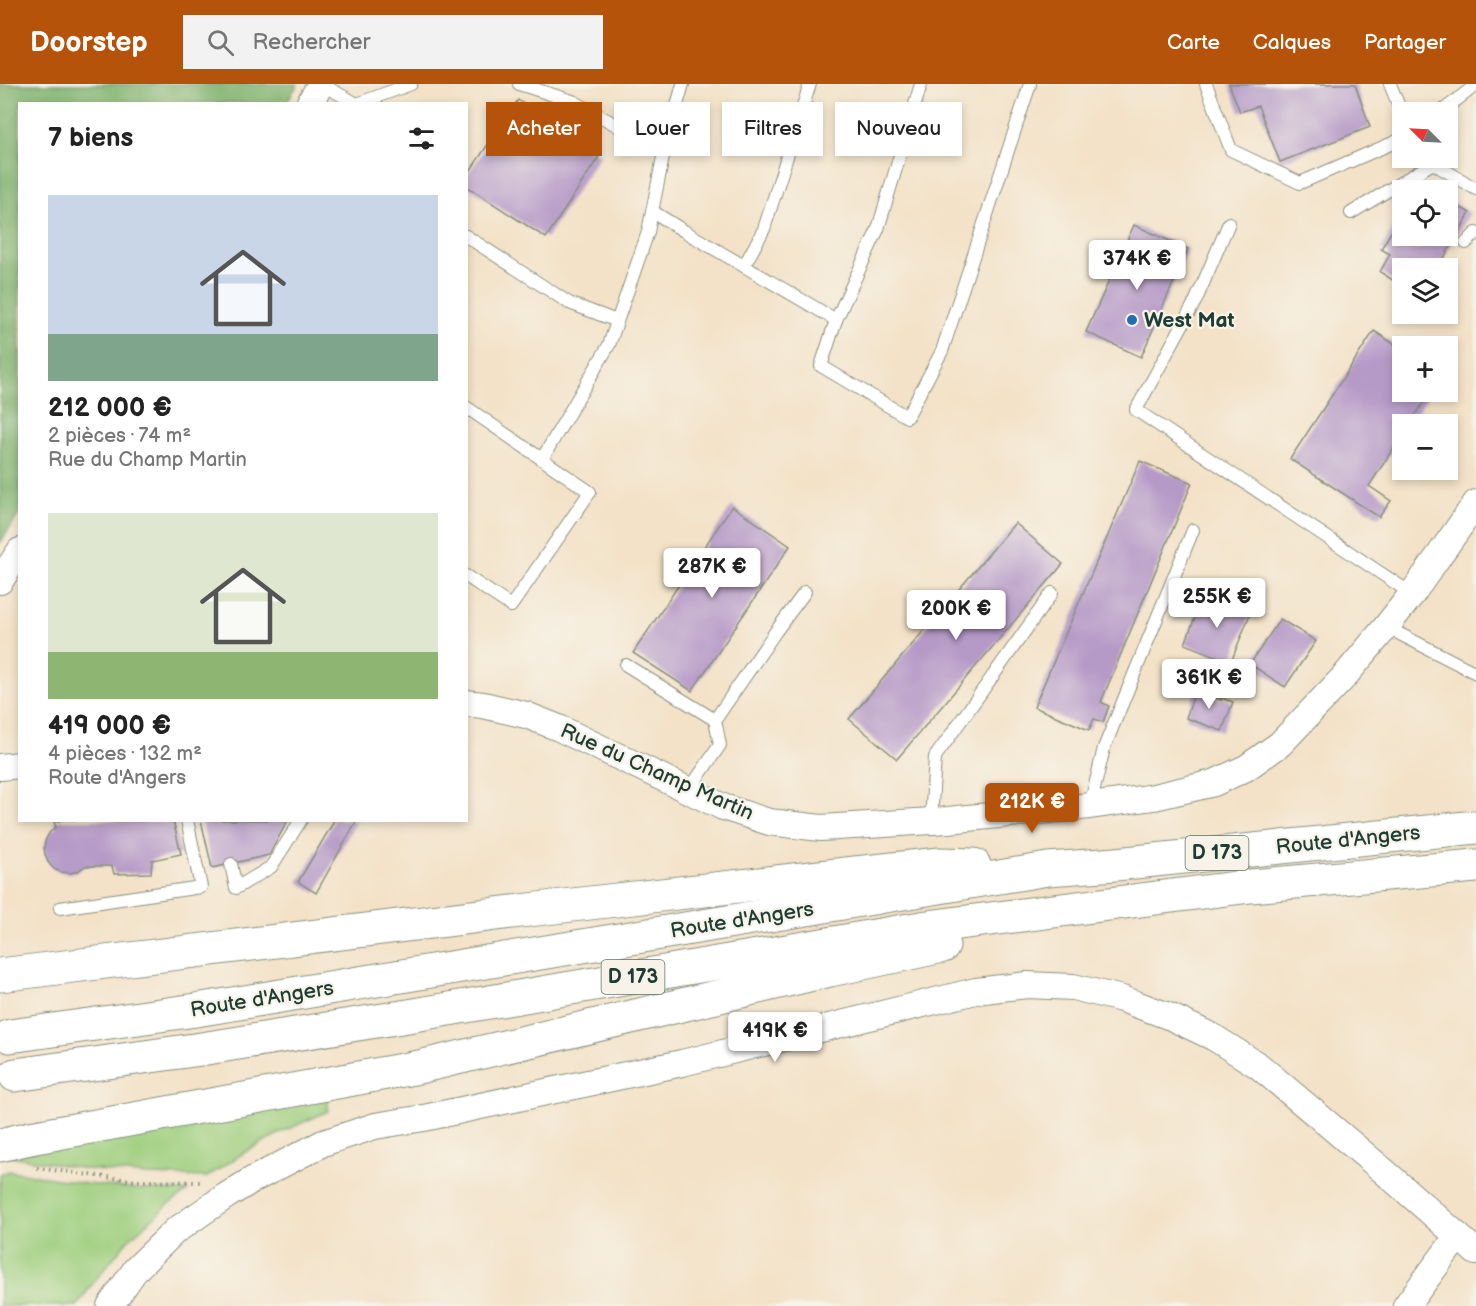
<!DOCTYPE html>
<html lang="fr">
<meta charset="utf-8">
<style>
:root{--surface:#fff;--page:#f2f2f2;--text:#222;--muted:#767676;--accent:#b45309}
body{margin:0;font-family:"Balsamiq Sans",sans-serif;background:var(--page);color:var(--text);height:100vh;display:flex;flex-direction:column;font-size:22px;white-space:nowrap}
*{box-sizing:border-box;margin:0}
p{font-size:20px;color:var(--muted)}
.icon{flex:none;width:33px;height:33px;fill:none;stroke:currentColor;stroke-width:2;stroke-linecap:round;stroke-linejoin:round}
.map{position:relative;flex:1;overflow:hidden}
.drawer{position:absolute;left:18px;top:18px;width:450px;height:720px;display:flex;flex-direction:column;background:var(--surface);border-radius:0px;box-shadow:0 3px 9px #0003}
.drawer>*{flex:none}
.banner{position:absolute;left:486px;top:18px;width:570px;height:54px;display:flex;gap:12px}
.needle{width:39px;rotate:294deg}
.tools{position:absolute;left:1392px;top:18px;display:grid;gap:12px}
.tools a{display:grid;place-items:center;width:66px;height:66px;border-radius:0px;background:var(--surface);box-shadow:0 3px 9px #0003;font-size:30px}
.price{position:absolute;translate:-50% -51px;padding:0 14px;border-radius:6px;background:#fff;color:#222;font-size:20px;line-height:39px;filter:drop-shadow(0 2px 3px #0008)}
.price::after{content:'';position:absolute;left:50%;top:36px;width:18px;height:14px;margin-left:-9px;background:inherit;clip-path:polygon(0 0,100% 0,50% 100%)}
.price.active{background:var(--accent);color:#fff}
ul{padding:0;list-style:none}
li{display:grid;align-content:center;gap:12px;height:318px;padding:0 30px}
li span{display:grid;place-items:center;height:186px;border-radius:0px;color:#555}
li>.icon{margin-inline-start:auto}
span .icon{width:108px;height:108px;fill:#fffc;stroke-width:1}
li b{font-size:26px}
h2{display:flex;justify-content:space-between;align-items:center;height:72px;padding:0 30px;font-size:26px}
.tag{padding:0 21px;border-radius:0px;background:var(--surface);box-shadow:0 3px 9px #0003;font-size:21px;line-height:54px}
.tag.active{background:var(--accent);color:#fff}
header{display:flex;align-items:center;gap:36px;box-sizing:border-box;height:84px;padding:0 30px;background:var(--accent);color:#fff}
header strong{font-size:28px}
nav{display:flex;gap:33px;margin-inline-start:auto;font-size:21px}
.search{width:420px;height:54px;background:var(--page);display:flex;align-items:center;gap:15px;box-sizing:border-box;padding:0 21px;border-radius:0px;color:var(--muted);font-size:22px}
.map>svg:first-child{display:block}
.green{fill:#9dce7d;stroke:#5e8658;stroke-width:1.5}
.forest{fill:#7eb16c;stroke:#4e7750;stroke-width:1.5}
.building{fill:#b59ac7}
.lines{fill:none;stroke-linecap:round;stroke-linejoin:round}
.service-casing{stroke:#89907e;stroke-width:14}
.minor-casing{stroke:#89907e;stroke-width:28}
.trunk-casing{stroke:#89907e;stroke-width:35}
.path{stroke:#89907e;stroke-width:4;stroke-dasharray:1.5 4.5;stroke-linecap:butt}
.service{stroke:#fff;stroke-width:12}
.minor{stroke:#fff;stroke-width:26}
.trunk{stroke:#fff;stroke-width:33}
.poi-dot{fill:#1f6fb2;stroke:#f7f3e8;stroke-width:2}
.labels{text-anchor:middle;dominant-baseline:central;stroke-width:4.5;stroke-linejoin:round;paint-order:stroke}
.shield{fill:#f7f3e8;stroke:#60746a;stroke-width:1.5}
.shield-label{font-size:20px;font-weight:bold;fill:#1f3d34}
.poi-label{font-size:21px;font-weight:bold;fill:#1f3d34;stroke:#f7f3e8;text-anchor:start}
.street-label{font-size:21px;fill:#1f3d34;stroke:#f7f3e8}
</style>
<header>
<strong>Doorstep</strong>
<div class="search"><svg class="icon" aria-label="search" viewBox="0 0 24 24"><circle cx="10" cy="10" r="6"/><path d="M15 15l6 6"/></svg>Rechercher</div>
<nav><a>Carte</a><a>Calques</a><a>Partager</a></nav>
</header>
<div class="map">
<svg width="1476" height="1222" viewBox="0 0 1476 1222">
<rect width="100%" height="100%" fill="#f7f3e8"/>
<filter id="ink" filterUnits="userSpaceOnUse"><feTurbulence type="fractalNoise" baseFrequency=".0167" numOctaves="2"/><feDisplacementMap in="SourceGraphic" scale="12" xChannelSelector="R" yChannelSelector="G"/><feConvolveMatrix kernelMatrix="1 2 1 2 8 2 1 2 1" color-interpolation-filters="sRGB"/></filter>
<filter id="wash" filterUnits="userSpaceOnUse"><feTurbulence type="fractalNoise" baseFrequency=".008" numOctaves="4" result="noise"/><feDisplacementMap in="SourceGraphic" scale="24" xChannelSelector="R" yChannelSelector="G"/><feGaussianBlur stdDeviation="1.35" result="paint"/><feColorMatrix in="noise" values="0 0 0 0 0 0 0 0 0 0 0 0 0 0 0 0 0 1.4 0 .05"/><feComposite in="paint" operator="in"/></filter>
<g filter="url(#wash)">
<rect width="100%" height="100%" fill="#f3e2c8"/>
<g class="green">
<path d="M 328,1013 L 328,1027 L 282,1048 L 245,1068 L 207,1093 L 147,1091 L 85,1085 L 10,1072 L 69,1059 L 116,1055 L 168,1043 Z"/>
<path d="M 10,1087 L 87,1100 L 134,1105 L 188,1107 L 169,1120 L 128,1156 L 93,1199 L 77,1222 L 0,1222 L 0,1090 Z"/>
</g>
<path class="forest" d="M 0,0 L 298,0 L 286,19 L 20,20 L 20,429 L 0,459 Z"/>
<g id="blocks">
<g class="building">
<path d="M 1229,0 L 1355,0 L 1370,43 L 1280,78 L 1258,22 L 1240,28 Z"/>
<path d="M 518,16 L 600,71 L 546,154 L 466,102 L 466,93 Z"/>
<path d="M 1448,116 L 1470,129 L 1438,184 L 1402,184 L 1402,202 L 1380,188 L 1390,170 L 1381,165 L 1402,129 L 1402,152 L 1448,152 Z"/>
<path d="M 1134,141 L 1188,165 L 1141,273 L 1086,248 Z"/>
<path d="M 1374,247 L 1402,265 L 1402,308 L 1431,308 L 1409,340 L 1402,340 L 1402,351 L 1369,402 L 1391,417 L 1379,433 L 1290,375 Z"/>
<path d="M 1140,377 L 1192,399 L 1101,618 L 1109,622 L 1103,638 L 1094,635 L 1089,646 L 1034,623 Z"/>
<path d="M 732,422 L 790,462 L 692,607 L 633,569 Z"/>
<path d="M 1015,439 L 1063,480 L 897,675 L 849,635 Z"/>
<path d="M 1203,512 L 1250,530 L 1231,578 L 1185,560 Z"/>
<path d="M 1280,535 L 1316,557 L 1285,603 L 1250,580 Z"/>
<path d="M 1196,605 L 1208,609 L 1207,611 L 1221,616 L 1221,614 L 1233,618 L 1222,647 L 1186,634 Z"/>
<path d="M 62,736 L 173,736 L 181,770 L 152,776 L 151,789 L 114,790 L 112,782 L 85,782 L 78,787 L 70,789 L 61,788 L 54,785 L 48,778 L 45,770 L 44,763 L 46,755 L 50,748 L 56,743 L 54,738 Z"/>
<path d="M 201,736 L 288,736 L 269,771 L 212,784 Z"/>
<path d="M 333,736 L 357,736 L 316,809 L 298,798 L 333,739 Z"/>
</g>
</g>
</g>
<g filter="url(#ink)">
<use href="#blocks" fill-opacity="0" stroke="#89907e" stroke-width="1.5"/>
<g class="lines">
<defs>
<g id="service">
<path d="M 321,0 L 357,20"/>
<path d="M 519,0 L 575,18 L 664,68"/>
<path d="M 1206,0 L 1231,66 L 1300,99 L 1402,55"/>
<path d="M 1390,0 L 1402,30"/>
<path d="M 357,20 L 411,0"/>
<path d="M 1441,28 L 1476,1"/>
<path d="M 652,127 L 684,147 L 836,236 L 821,282 L 907,333 L 942,267 L 1030,0"/>
<path d="M 1351,129 L 1433,79 L 1476,105"/>
<path d="M 1229,139 L 1196,216 L 1136,326 L 1412,510"/>
<path d="M 466,152 L 569,219 L 617,237"/>
<path d="M 1466,159 L 1476,149"/>
<path d="M 744,182 L 764,145 L 810,0"/>
<path d="M 836,236 L 878,145 L 921,0"/>
<path d="M 466,323 L 590,408 L 511,522 L 466,492"/>
<path d="M 542,375 L 609,261 L 648,148 L 664,68 L 683,0"/>
<path d="M 1386,543 L 1476,589"/>
<path d="M 626,581 L 715,636"/>
<path d="M 689,706 L 720,661 L 715,636 L 776,547 L 805,508"/>
<path d="M 1090,722 L 1104,664 L 1193,446"/>
<path d="M 931,737 L 935,673 L 1052,509"/>
<path d="M 231,780 L 236,804 L 271,783 L 301,736"/>
<path d="M 60,824 L 201,803 L 187,736"/>
</g>
<g id="minor">
<path d="M 309,20 L 321,0"/>
<path d="M 0,497 L 20,467"/>
<path d="M 466,619 L 483,621 L 526,631 L 559,644 L 723,723 L 769,738 L 821,744 L 948,736 L 1090,722 L 1154,713 L 1214,699 L 1246,684 L 1280,660 L 1344,593 L 1386,543 L 1412,510 L 1476,419"/>
<path d="M 0,683 L 20,681"/>
<path d="M 110,1222 L 136,1185 L 175,1147 L 226,1112 L 252,1096 L 323,1059 L 375,1042 L 424,1034 L 682,979 L 976,907 L 1027,901 L 1073,903 L 1122,915 L 1171,933 L 1213,953 L 1259,982 L 1386,1089 L 1476,1168"/>
<path d="M 1406,1222 L 1458,1152"/>
</g>
<g id="trunk">
<path d="M 0,891 L 537,825 L 846,790 L 940,780 L 974,781"/>
<path d="M 10,952 L 196,926 L 1048,785 L 1116,780 L 1476,743"/>
<path d="M 15,991 L 201,965 L 408,932 L 927,843 L 1251,802 L 1476,782"/>
<path d="M 0,1061 L 30,1054 L 419,983 L 830,886 L 943,862"/>
</g>
</defs>
<use href="#service" class="service-casing"/>
<use href="#minor" class="minor-casing"/>
<use href="#trunk" class="trunk-casing"/>
<path class="path" d="M 37,1084 L 137,1097 L 200,1098"/>
<use href="#service" class="service"/>
<use href="#minor" class="minor"/>
<use href="#trunk" class="trunk"/>
</g>
</g>
<circle class="poi-dot" cx="1132" cy="236" r="6"/>
<g class="labels">
<g class="shield">
<rect x="1185.5" y="752" width="63" height="34" rx="4.5"/>
<rect x="601.5" y="876" width="63" height="34" rx="4.5"/>
</g>
<g class="shield-label">
<text x="1217" y="769">D 173</text>
<text x="633" y="893">D 173</text>
</g>
<g class="poi-label">
<text x="1144" y="236">West Mat</text>
</g>
<g class="street-label">
<text transform="translate(657 688) rotate(24)">Rue du Champ Martin</text>
<text transform="translate(1348 756) rotate(-6)">Route d'Angers</text>
<text transform="translate(742 836) rotate(-9)">Route d'Angers</text>
<text transform="translate(262 915) rotate(-9)">Route d'Angers</text>
</g>
</g>
</svg>
<div class="tools">
<a><svg class="needle" viewBox="-14 -14 28 28"><path d="M0-13l5 13h-10z" fill="#e53935"/><path d="M0 13l5-13h-10z" fill="#767676"/></svg></a>
<a><svg class="icon" aria-label="locate" viewBox="0 0 24 24"><circle cx="12" cy="12" r="6"/><path d="M12 2v4M12 18v4M2 12h4M18 12h4"/></svg></a>
<a><svg class="icon" aria-label="layers" viewBox="0 0 24 24"><path d="M12 4l9 5-9 5-9-5zM3 14l9 5 9-5"/></svg></a>
<a>+</a>
<a>−</a>
</div>
<b class="price" style="left:1137px;top:207px">374K €</b>
<b class="price" style="left:712px;top:515px">287K €</b>
<b class="price" style="left:1217px;top:545px">255K €</b>
<b class="price" style="left:956px;top:557px">200K €</b>
<b class="price" style="left:1209px;top:626px">361K €</b>
<b class="price active" style="left:1032px;top:750px">212K €</b>
<b class="price" style="left:775px;top:979px">419K €</b>
<div class="banner">
<a class="tag active">Acheter</a>
<a class="tag">Louer</a>
<a class="tag">Filtres</a>
<a class="tag">Nouveau</a>
</div>
<section class="drawer">
<h2>7 biens<svg class="icon" aria-label="filters" viewBox="0 0 24 24"><path d="M4 7h16M4 17h16"/><circle cx="9" cy="7" r="2"/><circle cx="15" cy="17" r="2"/></svg></h2>
<ul>
<li><span style="background:linear-gradient(#c9d6e8 75%,#7fa58c 0)"><svg class="icon" aria-label="home" viewBox="0 0 24 24"><path d="M3 11l9-7 9 7M6 9v11h12V9"/></svg></span><div><b>212 000 €</b><p>2 pièces · 74 m²</p><p>Rue du Champ Martin</p></div></li>
<li><span style="background:linear-gradient(#dfe7d0 75%,#8fb573 0)"><svg class="icon" aria-label="home" viewBox="0 0 24 24"><path d="M3 11l9-7 9 7M6 9v11h12V9"/></svg></span><div><b>419 000 €</b><p>4 pièces · 132 m²</p><p>Route d'Angers</p></div></li>
</ul>
</section>
</div>
